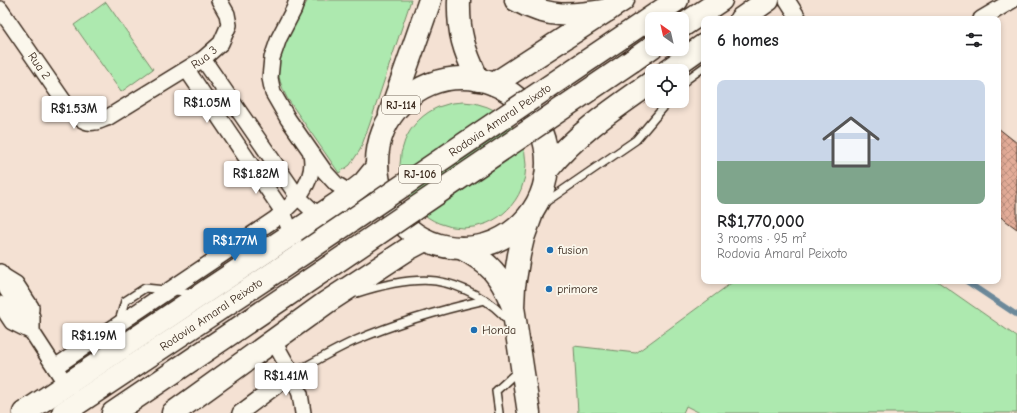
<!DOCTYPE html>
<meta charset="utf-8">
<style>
:root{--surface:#fff;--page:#f6f6f6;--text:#202124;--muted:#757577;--line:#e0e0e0;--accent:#1f6fb2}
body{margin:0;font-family:"Comic Neue",sans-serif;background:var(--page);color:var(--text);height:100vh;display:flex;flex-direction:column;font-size:15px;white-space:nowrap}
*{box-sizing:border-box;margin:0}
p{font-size:13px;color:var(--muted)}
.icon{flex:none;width:22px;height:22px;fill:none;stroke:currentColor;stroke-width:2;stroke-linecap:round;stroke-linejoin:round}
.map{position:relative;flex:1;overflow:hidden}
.details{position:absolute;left:701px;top:16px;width:300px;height:268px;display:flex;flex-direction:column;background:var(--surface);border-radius:8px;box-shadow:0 2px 6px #0003}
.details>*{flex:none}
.needle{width:26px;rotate:326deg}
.tools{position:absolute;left:645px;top:12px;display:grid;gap:8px}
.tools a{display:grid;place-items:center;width:44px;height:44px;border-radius:8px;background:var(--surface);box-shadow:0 2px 6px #0003;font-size:20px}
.price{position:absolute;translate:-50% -34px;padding:0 9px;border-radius:4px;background:#fff;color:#222;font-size:13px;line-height:26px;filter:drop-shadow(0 1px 2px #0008)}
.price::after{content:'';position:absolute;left:50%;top:24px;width:12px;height:9px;margin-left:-6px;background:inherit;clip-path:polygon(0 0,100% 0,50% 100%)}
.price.on{background:var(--accent);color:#fff}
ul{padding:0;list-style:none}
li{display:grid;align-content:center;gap:8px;height:212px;padding:0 16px}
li+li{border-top:1px solid var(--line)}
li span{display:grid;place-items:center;height:124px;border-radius:8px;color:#555}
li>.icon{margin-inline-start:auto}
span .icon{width:72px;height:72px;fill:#fffc;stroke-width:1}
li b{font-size:17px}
h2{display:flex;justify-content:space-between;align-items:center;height:48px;padding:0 16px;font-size:17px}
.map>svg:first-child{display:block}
.green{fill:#ade9af;stroke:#748a66}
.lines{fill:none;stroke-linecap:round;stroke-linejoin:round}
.stream{stroke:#6c899a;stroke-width:5.5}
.building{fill:url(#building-cross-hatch);stroke:#3b2a1e}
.lane-casing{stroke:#3b2a1e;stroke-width:10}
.street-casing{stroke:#3b2a1e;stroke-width:18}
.primary-casing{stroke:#3b2a1e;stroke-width:25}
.highway-casing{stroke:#3b2a1e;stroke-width:25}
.lane{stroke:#fbf7ec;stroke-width:7}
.street{stroke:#fbf7ec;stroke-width:15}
.primary{stroke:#fbf7ec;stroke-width:22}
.highway{stroke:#fbf7ec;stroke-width:22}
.highway-bridge-casing{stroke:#3b2a1e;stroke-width:25;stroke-linecap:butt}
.highway-bridge{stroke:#fbf7ec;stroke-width:22}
.poi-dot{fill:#1f6fb2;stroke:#fbf7ec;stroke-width:1.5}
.labels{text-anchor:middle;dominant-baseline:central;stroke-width:3.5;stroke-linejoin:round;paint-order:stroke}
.shield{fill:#fbf7ec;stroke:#75685c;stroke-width:1}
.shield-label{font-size:11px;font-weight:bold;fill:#3b2a1e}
.street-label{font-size:12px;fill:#3b2a1e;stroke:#fbf7ec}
.poi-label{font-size:12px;fill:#3b2a1e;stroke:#fbf7ec;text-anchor:start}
</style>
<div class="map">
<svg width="1017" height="413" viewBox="0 0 1017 413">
<defs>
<pattern id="building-cross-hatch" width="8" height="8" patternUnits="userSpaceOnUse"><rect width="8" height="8" fill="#e4ad99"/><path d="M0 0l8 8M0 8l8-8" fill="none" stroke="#ba8d7c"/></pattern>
</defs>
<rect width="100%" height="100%" fill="#f4e1d3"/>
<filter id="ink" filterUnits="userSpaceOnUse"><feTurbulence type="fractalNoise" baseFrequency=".025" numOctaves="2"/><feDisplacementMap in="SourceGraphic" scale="8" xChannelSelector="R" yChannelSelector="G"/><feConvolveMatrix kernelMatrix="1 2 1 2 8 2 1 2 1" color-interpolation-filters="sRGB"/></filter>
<g filter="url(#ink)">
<g class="green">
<path d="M 308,0 L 411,0 L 369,126 L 360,150 L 350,165 L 339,173 L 287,98 C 283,90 279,80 278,71 C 278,50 298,18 308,0 Z"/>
<path d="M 106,2 L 153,69 L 121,92 L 74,25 Z"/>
<circle cx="463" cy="165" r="63"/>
<path d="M 734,281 L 937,281 L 1017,337 L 1017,413 L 700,413 L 686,406 L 683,413 L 578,413 L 574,346 L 636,353 Z"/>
</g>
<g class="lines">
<path class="stream" d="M 966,281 L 1017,315"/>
</g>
<path class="building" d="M 998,128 L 1017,143 L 1017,229 L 998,215 Z"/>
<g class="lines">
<defs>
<g id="lane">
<path d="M 682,85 L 686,80 L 704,67"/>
<path d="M 534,210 L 636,140 L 669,101"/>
<path d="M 357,293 C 382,285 410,278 436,281 C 462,285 493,301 509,322"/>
<path d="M 111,348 L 125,301 L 145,288 L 195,293"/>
<path d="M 292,374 C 312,363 332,351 354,341 C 396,323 440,310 485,300"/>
<path d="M 499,413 L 496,391 L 519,370"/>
</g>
<g id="street">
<path d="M 297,0 L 294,9 L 279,38 L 272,58 L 270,78 L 273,93 L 288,119 L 325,172 L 336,184 L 352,194"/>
<path d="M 787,0 L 799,19"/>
<path id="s1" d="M 0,9 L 63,100 C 71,110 81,125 95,122 C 99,122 103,119 107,118 L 203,59 L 221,43 L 229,25 L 227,14 L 219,0"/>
<path d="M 981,19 L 1013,0"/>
<path d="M 203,59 L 298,197 L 312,210 L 323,214"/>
<path d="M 187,70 L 283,212 L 289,228 L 288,237"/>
<path d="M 0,272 L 3,276 L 7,290 L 23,313 L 32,317 L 32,332"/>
<path d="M 3,276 L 16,284 L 31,307 L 31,310"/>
<path d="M 0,304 L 12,322 L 32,332 L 60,375"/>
<path d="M 273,340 L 292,374 L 300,394 L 303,413"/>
<path d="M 55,367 L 275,219 C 294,203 317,182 311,154"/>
<path d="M 240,413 L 292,374"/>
</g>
<g id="primary">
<path d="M 459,0 C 458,33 464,50 478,80"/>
<path d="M 516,0 C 550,19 571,16 608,10"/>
<circle cx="462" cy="163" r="85"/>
<path d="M 390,114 L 430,0"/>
<path d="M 461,248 C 490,263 500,275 512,304"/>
<path d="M 529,413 L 513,307 L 514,286 L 519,255 L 523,238 L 531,216"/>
</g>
<g id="highway">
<path d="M 741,19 L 768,0"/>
<path d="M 682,26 L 721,0"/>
<path d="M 632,61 L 652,47"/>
<path d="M 667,71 L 704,45"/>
<path d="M 494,84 L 623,0"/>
<path d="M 532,98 L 677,0"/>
<path d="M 548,169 C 577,133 615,108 652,82"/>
<path d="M 24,413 L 337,204 L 364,183 L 377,167"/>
<path id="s2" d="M 63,413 L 308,250"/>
<path d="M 113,413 L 323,271"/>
<path d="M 173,413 L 327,302 L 408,249 L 425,240"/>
</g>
</defs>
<use href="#lane" class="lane-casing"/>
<use href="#street" class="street-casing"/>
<use href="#primary" class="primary-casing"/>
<use href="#highway" class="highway-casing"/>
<use href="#lane" class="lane"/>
<use href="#street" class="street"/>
<use href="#primary" class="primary"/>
<use href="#highway" class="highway"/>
<defs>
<g id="highway-bridge">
<path d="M 308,250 L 532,98"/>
<path d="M 323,271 L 632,61"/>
</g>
</defs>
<use href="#highway-bridge" class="highway-bridge-casing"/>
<use href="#highway-bridge" class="highway-bridge"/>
</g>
</g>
<g class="poi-dot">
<circle cx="550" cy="250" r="4"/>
<circle cx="549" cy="289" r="4"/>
<circle cx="474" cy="330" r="4"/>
</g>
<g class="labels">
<g class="shield">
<rect x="382" y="96" width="38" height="18" rx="3"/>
<rect x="399" y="165" width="42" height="18" rx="3"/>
</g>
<g class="shield-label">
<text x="401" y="105">RJ-114</text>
<text x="420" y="174">RJ-106</text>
</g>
<g class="street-label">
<text stroke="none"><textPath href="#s1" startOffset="279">Rua 3</textPath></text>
<text stroke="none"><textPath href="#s1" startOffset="69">Rua 2</textPath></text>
<text transform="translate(500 120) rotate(-34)">Rodovia Amaral Peixoto</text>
<text stroke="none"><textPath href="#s2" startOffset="178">Rodovia Amaral Peixoto</textPath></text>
</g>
<g class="poi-label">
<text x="558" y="250">fusion</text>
<text x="557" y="289">primore</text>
<text x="482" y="330">Honda</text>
</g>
</g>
</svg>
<div class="tools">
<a><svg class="needle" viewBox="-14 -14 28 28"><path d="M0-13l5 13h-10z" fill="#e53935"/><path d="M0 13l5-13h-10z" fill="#757577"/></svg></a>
<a><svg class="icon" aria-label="locate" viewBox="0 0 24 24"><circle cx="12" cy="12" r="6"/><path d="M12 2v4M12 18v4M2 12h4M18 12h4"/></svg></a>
</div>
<b class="price" style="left:207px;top:124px">R$1.05M</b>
<b class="price" style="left:74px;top:130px">R$1.53M</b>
<b class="price" style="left:256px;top:195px">R$1.82M</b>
<b class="price on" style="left:235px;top:262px">R$1.77M</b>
<b class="price" style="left:94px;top:357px">R$1.19M</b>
<b class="price" style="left:286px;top:397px">R$1.41M</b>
<section class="details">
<h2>6 homes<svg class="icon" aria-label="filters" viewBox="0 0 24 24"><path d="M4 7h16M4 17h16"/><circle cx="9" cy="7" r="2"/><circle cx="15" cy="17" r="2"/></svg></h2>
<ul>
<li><span style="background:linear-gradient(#c9d6e8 65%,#7fa58c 0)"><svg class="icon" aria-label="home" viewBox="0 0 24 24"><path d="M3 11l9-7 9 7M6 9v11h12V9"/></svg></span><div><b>R$1,770,000</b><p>3 rooms · 95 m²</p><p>Rodovia Amaral Peixoto</p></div></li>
</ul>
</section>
</div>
